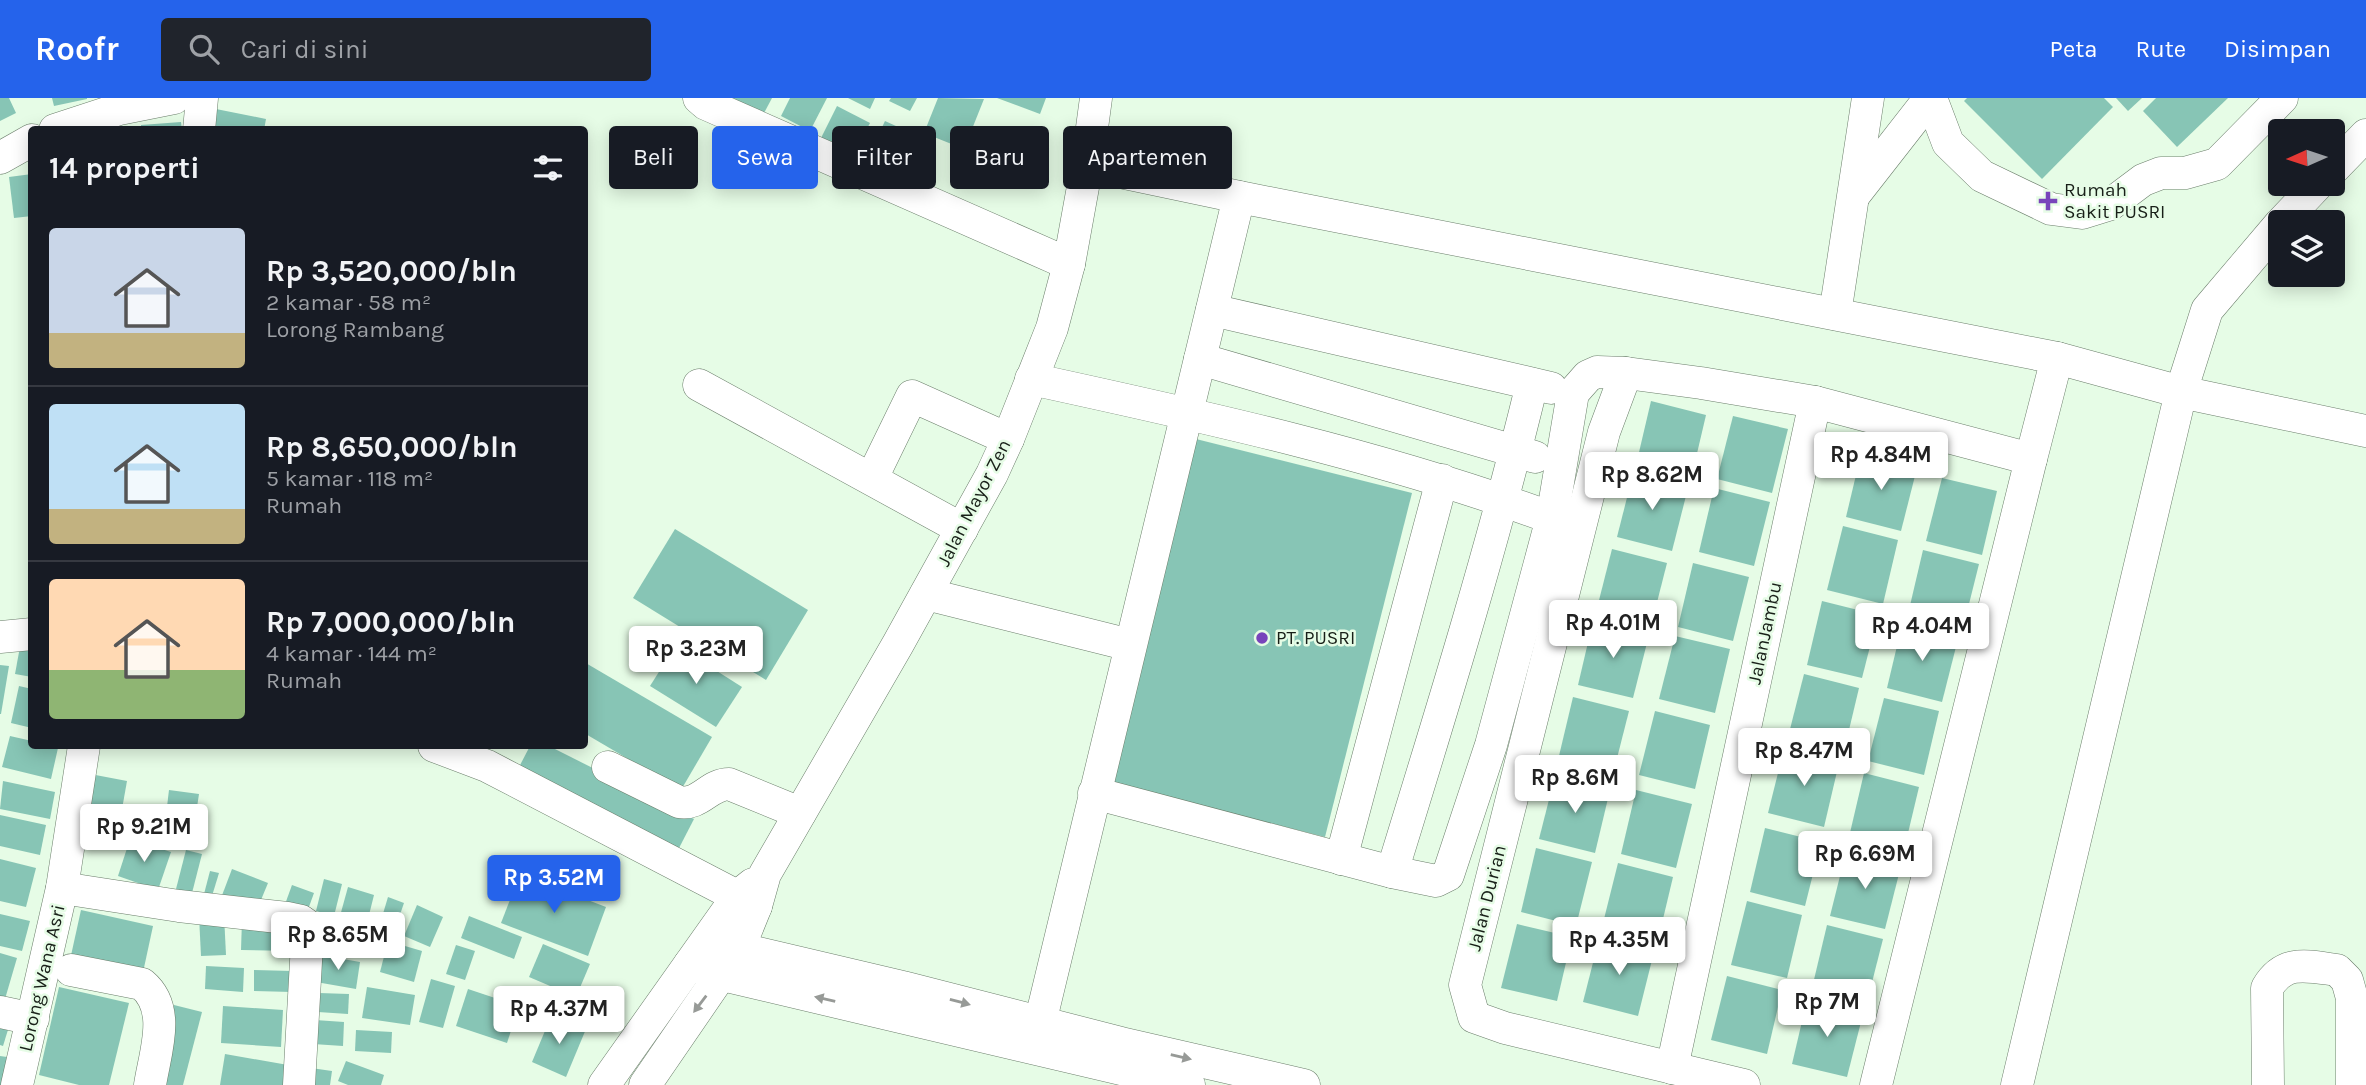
<!DOCTYPE html>
<html lang="id">
<meta charset="utf-8">
<style>
:root{--surface:#171b24;--page:#20242c;--text:#f1f3f6;--muted:#9ea1a6;--line:#363941;--accent:#2563eb}
body{margin:0;font-family:Karla,sans-serif;background:var(--page);color:var(--text);height:100vh;display:flex;flex-direction:column;font-size:26px;white-space:nowrap}
*{box-sizing:border-box;margin:0}
p{font-size:23px;color:var(--muted)}
.icon{flex:none;width:38px;height:38px;fill:none;stroke:currentColor;stroke-width:2;stroke-linecap:round;stroke-linejoin:round}
.map{position:relative;flex:1;overflow:hidden}
.details{position:absolute;left:28px;top:28px;width:560px;height:623px;display:flex;flex-direction:column;background:var(--surface);border-radius:7px;box-shadow:0 4px 18px #0003}
.details>*{flex:none}
.top-card{position:absolute;left:609px;top:28px;width:665px;height:63px;display:flex;gap:14px}
.needle{width:46px;rotate:267deg}
.tools{position:absolute;left:2268px;top:21px;display:grid;gap:14px}
.tools a{display:grid;place-items:center;width:77px;height:77px;border-radius:7px;background:var(--surface);box-shadow:0 4px 18px #0003;font-size:35px}
.price{position:absolute;translate:-50% -60px;padding:0 16px;border-radius:7px;background:#fff;color:#222;font-size:23px;line-height:46px;filter:drop-shadow(0 2px 4px #0008)}
.price::after{content:'';position:absolute;left:50%;top:42px;width:21px;height:16px;margin-left:-10px;background:inherit;clip-path:polygon(0 0,100% 0,50% 100%)}
.price.selected{background:var(--accent);color:#fff}
ul{padding:0;list-style:none}
li{display:flex;align-items:center;gap:21px;height:175px;padding:0 21px}
li+li{border-top:2px solid var(--line)}
li span{display:grid;place-items:center;flex:none;width:196px;height:140px;border-radius:7px;color:#555}
li>.icon{margin-inline-start:auto}
span .icon{width:84px;height:84px;fill:#fffc;stroke-width:1}
li b{font-size:30px}
h2{display:flex;justify-content:space-between;align-items:center;height:84px;padding:0 21px;font-size:30px}
.tag{padding:0 24px;border-radius:7px;background:var(--surface);box-shadow:0 4px 18px #0003;font-size:24px;line-height:63px}
.tag.selected{background:var(--accent);color:#fff}
header{display:flex;align-items:center;gap:42px;box-sizing:border-box;height:98px;padding:0 35px;background:var(--accent);color:#fff}
header strong{font-size:33px}
nav{display:flex;gap:38px;margin-inline-start:auto;font-size:24px}
.search{width:490px;height:63px;background:var(--page);display:flex;align-items:center;gap:18px;box-sizing:border-box;padding:0 24px;border-radius:7px;color:var(--muted);font-size:26px}
.map>svg:first-child{display:block}
.building{fill:#87c5b5}
.lines{fill:none;stroke-linecap:round;stroke-linejoin:round}
.minor-casing{stroke:#6b7e6b;stroke-width:33}
.minor{stroke:#fff;stroke-width:32}
.oneway{fill:#979a97}
.poi-dot{fill:#7844bb;stroke:#e6fce6;stroke-width:2.5}
.labels{text-anchor:middle;dominant-baseline:central;stroke-width:5;stroke-linejoin:round;paint-order:stroke}
.poi-label{font-size:19px;fill:#181f18;stroke:#e6fce6;text-anchor:start}
.street-label{font-size:19px;fill:#181f18;stroke:#e6fce6}
</style>
<header>
<strong>Roofr</strong>
<div class="search"><svg class="icon" aria-label="search" viewBox="0 0 24 24"><circle cx="10" cy="10" r="6"/><path d="M15 15l6 6"/></svg>Cari di sini</div>
<nav><a>Peta</a><a>Rute</a><a>Disimpan</a></nav>
</header>
<div class="map">
<svg width="2366" height="987" viewBox="0 0 2366 987">
<rect width="100%" height="100%" fill="#e6fce6"/>
<g class="building">
<path d="M 0,0 L 9,0 L 16,15 L 0,23 Z"/>
<path d="M 52,0 L 87,0 L 87,1 L 54,8 Z"/>
<path d="M 733,0 L 772,0 L 763,17 Z"/>
<path d="M 790,0 L 827,0 L 810,33 L 781,18 Z"/>
<path d="M 848,0 L 875,0 L 870,11 Z"/>
<path d="M 891,0 L 917,0 L 910,13 L 889,3 Z"/>
<path d="M 938,0 L 984,1 L 964,51 L 924,35 Z"/>
<path d="M 997,0 L 1046,0 L 1040,16 Z"/>
<path d="M 1967,0 L 2104,0 L 2113,9 L 2042,81 L 1964,3 Z"/>
<path d="M 2116,0 L 2142,0 L 2128,13 Z"/>
<path d="M 2156,0 L 2228,0 L 2177,49 L 2143,13 Z"/>
<path d="M 837,8 L 870,25 L 852,59 L 820,42 Z"/>
<path d="M 216,11 L 266,21 L 264,32 L 212,32 Z"/>
<path d="M 885,23 L 909,34 L 900,54 L 876,42 Z"/>
<path d="M 181,24 L 182,32 L 141,32 L 141,27 Z"/>
<path d="M 32,76 L 32,118 L 14,120 L 9,79 Z"/>
<path d="M 1651,303 L 1706,317 L 1691,381 L 1636,367 Z"/>
<path d="M 1733,318 L 1788,331 L 1772,395 L 1717,381 Z"/>
<path d="M 1196,341 L 1412,395 L 1325,739 L 1114,685 Z"/>
<path d="M 1861,356 L 1917,370 L 1901,433 L 1846,419 Z"/>
<path d="M 1633,376 L 1688,390 L 1672,453 L 1617,439 Z"/>
<path d="M 1942,380 L 1997,393 L 1982,457 L 1926,443 Z"/>
<path d="M 1714,390 L 1770,404 L 1754,468 L 1699,454 Z"/>
<path d="M 1843,428 L 1898,442 L 1883,506 L 1827,492 Z"/>
<path d="M 675,431 L 808,512 L 766,582 L 633,500 Z"/>
<path d="M 1612,451 L 1667,465 L 1651,528 L 1596,514 Z"/>
<path d="M 1923,452 L 1979,466 L 1963,530 L 1908,516 Z"/>
<path d="M 1693,465 L 1749,479 L 1733,543 L 1678,529 Z"/>
<path d="M 1822,503 L 1878,517 L 1862,580 L 1807,567 Z"/>
<path d="M 1593,523 L 1649,537 L 1633,600 L 1578,587 Z"/>
<path d="M 1902,527 L 1958,541 L 1942,604 L 1887,590 Z"/>
<path d="M 22,538 L 32,540 L 32,579 L 15,576 Z"/>
<path d="M 1675,538 L 1730,551 L 1715,615 L 1659,601 Z"/>
<path d="M 676,547 L 742,589 L 716,629 L 650,588 Z"/>
<path d="M 584,564 L 712,639 L 681,692 L 584,635 Z"/>
<path d="M 0,567 L 9,568 L 1,616 L 0,616 Z"/>
<path d="M 1804,576 L 1859,590 L 1844,653 L 1788,639 Z"/>
<path d="M 19,588 L 32,591 L 32,630 L 11,625 Z"/>
<path d="M 1573,599 L 1629,613 L 1613,676 L 1558,662 Z"/>
<path d="M 1884,600 L 1939,613 L 1924,677 L 1868,663 Z"/>
<path d="M 1655,613 L 1710,627 L 1695,691 L 1639,677 Z"/>
<path d="M 10,638 L 32,643 L 32,648 L 58,650 L 51,681 L 2,669 Z"/>
<path d="M 530,648 L 549,648 L 694,721 L 678,752 L 518,671 Z"/>
<path d="M 1784,651 L 1839,665 L 1824,729 L 1768,715 Z"/>
<path d="M 85,675 L 127,683 L 119,728 L 76,720 Z"/>
<path d="M 1864,675 L 1919,689 L 1904,752 L 1849,739 Z"/>
<path d="M 1555,678 L 1610,692 L 1595,755 L 1539,741 Z"/>
<path d="M 3,683 L 55,694 L 50,721 L 0,711 Z"/>
<path d="M 169,692 L 199,696 L 194,729 L 165,725 Z"/>
<path d="M 1636,692 L 1692,706 L 1676,770 L 1621,756 Z"/>
<path d="M 0,717 L 46,727 L 40,757 L 0,748 Z"/>
<path d="M 1765,730 L 1821,744 L 1805,808 L 1750,794 Z"/>
<path d="M 130,741 L 171,754 L 158,792 L 118,778 Z"/>
<path d="M 1536,750 L 1592,764 L 1576,828 L 1521,814 Z"/>
<path d="M 186,752 L 202,756 L 192,795 L 176,791 Z"/>
<path d="M 1846,754 L 1901,768 L 1885,831 L 1830,818 Z"/>
<path d="M 0,761 L 36,770 L 26,809 L 0,803 Z"/>
<path d="M 1618,765 L 1673,779 L 1658,842 L 1602,829 Z"/>
<path d="M 232,771 L 268,785 L 256,814 L 221,800 Z"/>
<path d="M 210,773 L 219,775 L 212,798 L 204,796 Z"/>
<path d="M 520,776 L 606,809 L 588,858 L 501,825 Z"/>
<path d="M 324,781 L 342,786 L 334,818 L 316,813 Z"/>
<path d="M 292,787 L 314,795 L 306,817 L 284,809 Z"/>
<path d="M 348,789 L 374,797 L 367,825 L 340,818 Z"/>
<path d="M 388,799 L 404,805 L 394,834 L 379,829 Z"/>
<path d="M 1747,803 L 1802,817 L 1787,880 L 1731,867 Z"/>
<path d="M 417,807 L 443,819 L 430,849 L 404,838 Z"/>
<path d="M 81,812 L 153,828 L 142,879 L 70,862 Z"/>
<path d="M 0,816 L 30,823 L 22,853 L 0,848 Z"/>
<path d="M 224,817 L 226,857 L 201,858 L 199,818 Z"/>
<path d="M 469,818 L 522,839 L 514,861 L 461,840 Z"/>
<path d="M 242,822 L 293,823 L 293,853 L 241,852 Z"/>
<path d="M 1517,826 L 1572,839 L 1557,903 L 1501,890 Z"/>
<path d="M 1827,827 L 1883,841 L 1867,904 L 1812,890 Z"/>
<path d="M 338,830 L 376,840 L 371,860 L 333,851 Z"/>
<path d="M 1599,841 L 1654,854 L 1638,918 L 1583,904 Z"/>
<path d="M 388,843 L 422,853 L 414,884 L 380,874 Z"/>
<path d="M 543,846 L 590,866 L 576,899 L 529,879 Z"/>
<path d="M 456,847 L 475,853 L 465,882 L 446,876 Z"/>
<path d="M 0,855 L 17,860 L 5,901 L 0,900 Z"/>
<path d="M 320,857 L 360,864 L 356,891 L 316,884 Z"/>
<path d="M 206,868 L 244,870 L 243,894 L 205,891 Z"/>
<path d="M 254,872 L 293,873 L 292,894 L 254,893 Z"/>
<path d="M 1727,878 L 1782,892 L 1767,956 L 1711,942 Z"/>
<path d="M 431,881 L 455,888 L 443,930 L 419,924 Z"/>
<path d="M 59,889 L 129,905 L 109,987 L 79,987 L 39,977 Z"/>
<path d="M 367,889 L 415,897 L 410,927 L 362,920 Z"/>
<path d="M 468,891 L 519,908 L 507,945 L 456,928 Z"/>
<path d="M 319,895 L 349,896 L 348,916 L 318,914 Z"/>
<path d="M 1807,902 L 1863,916 L 1847,979 L 1792,966 Z"/>
<path d="M 174,907 L 202,914 L 183,987 L 165,987 L 154,984 Z"/>
<path d="M 223,908 L 283,912 L 281,949 L 221,945 Z"/>
<path d="M 552,916 L 586,931 L 566,979 L 532,964 Z"/>
<path d="M 0,919 L 11,922 L 3,948 L 0,947 Z"/>
<path d="M 315,922 L 344,924 L 343,948 L 313,946 Z"/>
<path d="M 356,932 L 392,934 L 391,955 L 355,953 Z"/>
<path d="M 225,956 L 288,967 L 285,987 L 220,987 Z"/>
<path d="M 0,958 L 7,959 L 2,987 L 0,987 Z"/>
<path d="M 346,963 L 384,977 L 381,987 L 348,987 L 338,983 Z"/>
<path d="M 311,970 L 332,973 L 330,987 L 308,987 Z"/>
</g>
<g class="lines">
<defs>
<g id="minor">
<path d="M 699,0 L 706,6 L 1069,166"/>
<path d="M 1931,0 L 1948,45 L 1982,78 L 2051,111 L 2082,115 L 2111,106 L 2143,82 L 2161,75 L 2185,75 L 2217,66 L 2282,0"/>
<path d="M 55,32 L 119,11 L 174,0"/>
<path d="M 199,32 L 202,0"/>
<path d="M 0,60 L 32,42"/>
<path d="M 1087,67 L 1239,99 L 2057,260 L 2181,294 L 2017,987"/>
<path d="M 2333,71 L 2366,37"/>
<path d="M 1855,96 L 1930,0"/>
<path d="M 2282,124 L 2318,86"/>
<path d="M 2280,126 L 2207,212 L 2181,294 L 2366,333"/>
<path d="M 1212,212 L 1551,290"/>
<path d="M 1835,216 L 1868,0"/>
<path d="M 1200,261 L 1535,359"/>
<path d="M 1626,275 L 1604,334 L 1465,887 L 1474,919 L 1505,930 L 1744,987"/>
<path d="M 1031,281 C 1206,319 1383,358 1552,420"/>
<path d="M 699,287 L 962,431"/>
<path d="M 872,380 L 912,298 L 1008,341"/>
<path d="M 926,496 L 1130,547"/>
<path d="M 0,539 L 32,536"/>
<path d="M 434,648 L 487,668 L 756,808"/>
<path d="M 608,669 L 679,704 C 700,708 709,686 729,686 L 800,715"/>
<path d="M 1094,695 L 1392,774 L 1436,783 L 1448,777 L 1491,647 L 1552,420 L 1573,295 L 1588,278 L 1597,274 L 1626,275 L 1701,285 L 1815,304 L 2031,361 L 2057,260"/>
<path d="M 1341,761 L 1442,382"/>
<path d="M 1392,774 C 1442,612 1492,451 1532,286"/>
<path d="M 62,790 L 179,808 L 287,820 L 301,823 L 308,828 L 299,987"/>
<path d="M 707,843 L 907,890 L 1121,945 L 1304,987"/>
<path d="M 690,866 L 722,877 L 1189,987"/>
<path d="M 71,872 L 142,886 C 172,911 155,954 150,987"/>
<path d="M 0,914 L 33,921"/>
<path d="M 1034,950 L 1239,99"/>
<path d="M 1672,970 L 1815,304"/>
<path d="M 17,987 L 62,790 L 84,648"/>
<path d="M 604,987 L 738,798 L 753,786"/>
<path d="M 645,987 L 739,850 L 756,808 L 765,776 L 898,546 L 992,376 L 1008,341 L 1052,230 L 1069,166 L 1087,67 L 1096,0"/>
<path d="M 1876,987 L 2031,361"/>
<path d="M 2268,987 L 2267,890 C 2284,861 2307,868 2337,872 L 2347,882 L 2352,900 L 2352,987"/>
</g>
</defs>
<use href="#minor" class="minor-casing"/>
<use href="#minor" class="minor"/>
</g>
<defs><path id="oneway-solid" d="M-6-.8H1V-3.2L6.5 0L1 3.2V.8H-6Z" transform="scale(1.75)"/></defs>
<g class="oneway">
<use href="#oneway-solid" transform="translate(825 901) rotate(-167)"/>
<use href="#oneway-solid" transform="translate(960 904) rotate(15)"/>
<use href="#oneway-solid" transform="translate(700 906) rotate(127)"/>
<use href="#oneway-solid" transform="translate(1181 959) rotate(13)"/>
</g>
<g class="poi-dot">
<path d="M2044.5 92.5h7v7h7v7h-7v7h-7v-7h-7v-7h7z"/>
<circle cx="1262" cy="540" r="7"/>
</g>
<g class="labels">
<g class="poi-label">
<text x="2064" y="92">Rumah<tspan x="2064" dy="22">Sakit PUSRI</tspan></text>
<text x="1276" y="540">PT. PUSRI</text>
</g>
<g class="street-label">
<text transform="translate(974 405) rotate(-63)">Jalan Mayor Zen</text>
<text transform="translate(1765 535) rotate(-78)">JalanJambu</text>
<text transform="translate(1487 800) rotate(-76)">Jalan Durian</text>
<text transform="translate(42 880) rotate(-77)">Lorong Wana Asri</text>
</g>
</g>
</svg>
<div class="tools">
<a><svg class="needle" viewBox="-14 -14 28 28"><path d="M0-13l5 13h-10z" fill="#e53935"/><path d="M0 13l5-13h-10z" fill="#9ea1a6"/></svg></a>
<a><svg class="icon" aria-label="layers" viewBox="0 0 24 24"><path d="M12 4l9 5-9 5-9-5zM3 14l9 5 9-5"/></svg></a>
</div>
<b class="price" style="left:1881px;top:394px">Rp 4.84M</b>
<b class="price" style="left:1652px;top:414px">Rp 8.62M</b>
<b class="price" style="left:1613px;top:562px">Rp 4.01M</b>
<b class="price" style="left:1922px;top:565px">Rp 4.04M</b>
<b class="price" style="left:696px;top:588px">Rp 3.23M</b>
<b class="price" style="left:1804px;top:690px">Rp 8.47M</b>
<b class="price" style="left:1575px;top:717px">Rp 8.6M</b>
<b class="price" style="left:144px;top:766px">Rp 9.21M</b>
<b class="price" style="left:1865px;top:793px">Rp 6.69M</b>
<b class="price selected" style="left:554px;top:817px">Rp 3.52M</b>
<b class="price" style="left:338px;top:874px">Rp 8.65M</b>
<b class="price" style="left:1619px;top:879px">Rp 4.35M</b>
<b class="price" style="left:1827px;top:941px">Rp 7M</b>
<b class="price" style="left:559px;top:948px">Rp 4.37M</b>
<div class="top-card">
<a class="tag">Beli</a>
<a class="tag selected">Sewa</a>
<a class="tag">Filter</a>
<a class="tag">Baru</a>
<a class="tag">Apartemen</a>
</div>
<section class="details">
<h2>14 properti<svg class="icon" aria-label="filters" viewBox="0 0 24 24"><path d="M4 7h16M4 17h16"/><circle cx="9" cy="7" r="2"/><circle cx="15" cy="17" r="2"/></svg></h2>
<ul>
<li><span style="background:linear-gradient(#c9d6e8 75%,#c2b280 0)"><svg class="icon" aria-label="home" viewBox="0 0 24 24"><path d="M3 11l9-7 9 7M6 9v11h12V9"/></svg></span><div><b>Rp 3,520,000/bln</b><p>2 kamar · 58 m²</p><p>Lorong Rambang</p></div></li>
<li><span style="background:linear-gradient(#bfe0f5 75%,#c2b280 0)"><svg class="icon" aria-label="home" viewBox="0 0 24 24"><path d="M3 11l9-7 9 7M6 9v11h12V9"/></svg></span><div><b>Rp 8,650,000/bln</b><p>5 kamar · 118 m²</p><p>Rumah</p></div></li>
<li><span style="background:linear-gradient(#ffd9b3 65%,#8fb573 0)"><svg class="icon" aria-label="home" viewBox="0 0 24 24"><path d="M3 11l9-7 9 7M6 9v11h12V9"/></svg></span><div><b>Rp 7,000,000/bln</b><p>4 kamar · 144 m²</p><p>Rumah</p></div></li>
</ul>
</section>
</div>
